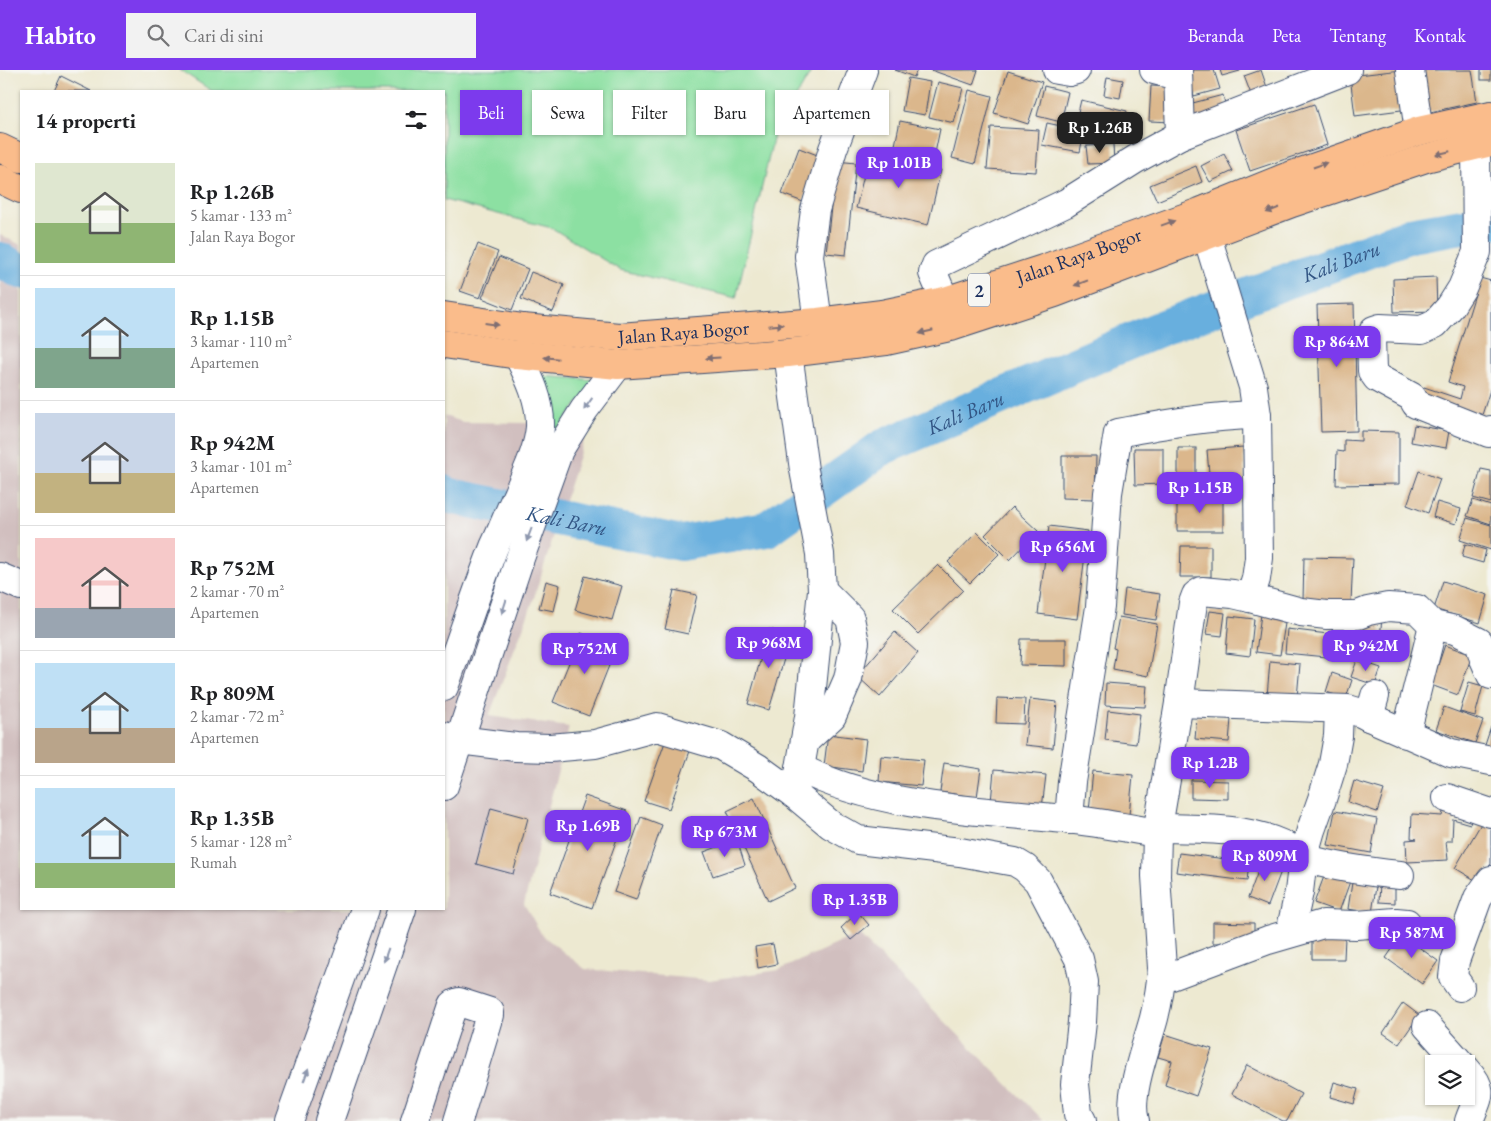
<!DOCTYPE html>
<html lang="id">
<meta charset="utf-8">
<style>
:root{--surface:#fff;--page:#f2f2f2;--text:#202124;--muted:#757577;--line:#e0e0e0;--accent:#7c3aed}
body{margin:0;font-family:"EB Garamond",serif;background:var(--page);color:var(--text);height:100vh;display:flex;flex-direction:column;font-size:19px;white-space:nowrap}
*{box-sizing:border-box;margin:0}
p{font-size:16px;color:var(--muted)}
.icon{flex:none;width:28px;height:28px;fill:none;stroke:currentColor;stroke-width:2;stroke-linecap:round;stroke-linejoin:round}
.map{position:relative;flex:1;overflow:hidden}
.side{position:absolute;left:20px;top:20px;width:425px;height:820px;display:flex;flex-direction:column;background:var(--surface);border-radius:0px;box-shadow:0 1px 4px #0004}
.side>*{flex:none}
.hud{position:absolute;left:460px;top:20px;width:475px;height:45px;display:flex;gap:10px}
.fabs{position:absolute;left:1425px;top:985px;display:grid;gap:10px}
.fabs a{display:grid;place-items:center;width:50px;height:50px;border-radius:0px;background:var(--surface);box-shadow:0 1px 4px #0004;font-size:25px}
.price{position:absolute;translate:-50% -42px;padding:0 11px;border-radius:10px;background:var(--accent);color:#fff;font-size:16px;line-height:32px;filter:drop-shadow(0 1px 2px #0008)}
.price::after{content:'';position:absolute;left:50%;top:30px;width:15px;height:11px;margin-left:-8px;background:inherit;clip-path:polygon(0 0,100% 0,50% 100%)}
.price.selected{background:#222;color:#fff}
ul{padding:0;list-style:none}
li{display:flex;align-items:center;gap:15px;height:125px;padding:0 15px}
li+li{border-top:1px solid var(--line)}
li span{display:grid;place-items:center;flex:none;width:140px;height:100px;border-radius:0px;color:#555}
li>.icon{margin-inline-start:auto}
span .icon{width:60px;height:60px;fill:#fffc;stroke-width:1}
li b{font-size:21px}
h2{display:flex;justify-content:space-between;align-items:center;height:60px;padding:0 15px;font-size:21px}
.chip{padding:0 18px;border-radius:0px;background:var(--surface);box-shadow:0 1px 4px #0004;font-size:18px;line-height:45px}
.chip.selected{background:var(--accent);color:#fff}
header{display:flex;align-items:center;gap:30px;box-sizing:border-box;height:70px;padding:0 25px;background:var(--accent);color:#fff}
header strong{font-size:24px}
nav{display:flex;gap:28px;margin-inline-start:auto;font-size:18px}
.search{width:350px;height:45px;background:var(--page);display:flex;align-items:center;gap:12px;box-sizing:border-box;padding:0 18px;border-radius:0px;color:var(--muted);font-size:19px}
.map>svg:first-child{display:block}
.industrial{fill:#d1bfbf}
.green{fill:#8ce0a2;stroke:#548880}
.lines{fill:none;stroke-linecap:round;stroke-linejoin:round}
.river{stroke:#67afde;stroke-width:36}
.building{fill:#dbb78c}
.minor-casing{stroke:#3a4b6f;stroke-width:30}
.highway-casing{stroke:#3a4b6f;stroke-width:30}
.minor{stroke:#fff;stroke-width:28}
.highway{stroke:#fabc8b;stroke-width:28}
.oneway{fill:#7f6e72}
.oneway2{fill:#8d97ae}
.labels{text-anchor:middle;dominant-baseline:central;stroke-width:4;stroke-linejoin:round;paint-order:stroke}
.shield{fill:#f6f6f2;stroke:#5d6b8a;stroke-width:1}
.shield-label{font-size:19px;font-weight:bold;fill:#1b2f5e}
.street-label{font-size:20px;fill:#1b2f5e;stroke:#f6f6f2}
.water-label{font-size:21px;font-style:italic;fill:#325584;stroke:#f6f6f2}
</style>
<header>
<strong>Habito</strong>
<div class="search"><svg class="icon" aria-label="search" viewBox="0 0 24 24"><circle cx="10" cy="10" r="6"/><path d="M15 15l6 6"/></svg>Cari di sini</div>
<nav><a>Beranda</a><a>Peta</a><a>Tentang</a><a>Kontak</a></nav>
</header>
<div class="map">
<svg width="1491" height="1051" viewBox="0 0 1491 1051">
<rect width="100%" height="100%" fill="#f6f6f2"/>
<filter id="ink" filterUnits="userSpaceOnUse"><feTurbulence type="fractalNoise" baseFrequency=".02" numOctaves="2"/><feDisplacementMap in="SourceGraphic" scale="10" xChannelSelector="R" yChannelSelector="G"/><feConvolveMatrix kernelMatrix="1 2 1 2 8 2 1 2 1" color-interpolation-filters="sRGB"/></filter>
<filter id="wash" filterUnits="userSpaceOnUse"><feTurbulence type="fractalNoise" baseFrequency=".0096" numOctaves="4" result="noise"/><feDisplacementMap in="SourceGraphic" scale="20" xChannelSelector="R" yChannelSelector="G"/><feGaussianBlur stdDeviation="1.12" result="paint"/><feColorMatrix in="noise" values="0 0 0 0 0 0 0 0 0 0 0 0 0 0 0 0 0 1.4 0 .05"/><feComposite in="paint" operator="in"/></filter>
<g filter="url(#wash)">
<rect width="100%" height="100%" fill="#ede9d1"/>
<path class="industrial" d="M 0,165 L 21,175 L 21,839 L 444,839 L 444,346 L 463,352 L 589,354 L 531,537 L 489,646 L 569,657 L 524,834 L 542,865 L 585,899 L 709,910 L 779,900 L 858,864 L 1044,1051 L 0,1051 Z"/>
<g class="green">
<path d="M 180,0 L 812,0 L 774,65 L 736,228 L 620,200 L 552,158 L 444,130 L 444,21 L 212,21 Z"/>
<path d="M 541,306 L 596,310 L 555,363 Z"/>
</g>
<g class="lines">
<g class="river">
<path d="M 0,190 L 21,201"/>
<path id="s1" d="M 444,423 L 450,426 L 681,473 L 767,459 L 883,377 L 1164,257 L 1410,165 L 1491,151"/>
</g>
</g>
<g id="blocks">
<g class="building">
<path d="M 895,0 L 917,0 L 914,7 Z"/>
<path d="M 931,0 L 978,0 L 973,15 Z"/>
<path d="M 1187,0 L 1214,0 L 1220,19 L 1194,26 Z"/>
<path d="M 1220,0 L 1240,0 L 1240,1 L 1222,6 Z"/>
<path d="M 1261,0 L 1270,26 L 1254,32 L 1244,6 Z"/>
<path d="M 1401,0 L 1409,39 L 1355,46 L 1350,6 Z"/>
<path d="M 1414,0 L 1472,0 L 1477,32 L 1421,44 Z"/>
<rect x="1481" y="0" width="10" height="10"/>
<path d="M 1008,1 L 1042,12 L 1028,54 L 994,43 Z"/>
<path d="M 61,6 L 91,21 L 54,21 Z"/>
<path d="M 1107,7 L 1123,10 L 1120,28 L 1104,25 Z"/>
<path d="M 908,8 L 930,12 L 925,45 L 902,41 Z"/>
<path d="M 938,12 L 963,18 L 954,53 L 929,47 Z"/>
<path d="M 1044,16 L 1068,22 L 1061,52 L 1037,46 Z"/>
<path d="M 1151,16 L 1175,17 L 1173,52 L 1149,51 Z"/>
<path d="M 969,20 L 992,26 L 975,94 L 952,88 Z"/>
<path d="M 1223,25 L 1227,42 L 1193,51 L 1189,34 Z"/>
<path d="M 1081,30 L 1127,41 L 1121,65 L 1075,55 Z"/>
<path d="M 1314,34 L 1327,75 L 1250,101 L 1236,60 Z"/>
<path d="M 900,51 L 940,59 L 934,88 L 894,80 Z"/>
<path d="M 1047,53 L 1084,61 L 1080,82 L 1042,75 Z"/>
<path d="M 991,57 L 1039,60 L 1036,102 L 987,99 Z"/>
<path d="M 1113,74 L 1114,93 L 1088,94 L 1086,76 Z"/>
<path d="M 799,78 L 820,86 L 803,132 L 782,124 Z"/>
<path d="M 869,84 L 941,100 L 928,155 L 856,138 Z"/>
<path d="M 1224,84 L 1233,101 L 1210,112 L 1201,96 Z"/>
<path d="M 836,91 L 856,93 L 846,185 L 826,183 Z"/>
<path d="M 1196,96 L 1202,112 L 1157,131 L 1150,115 Z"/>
<path d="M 478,174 L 498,182 L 480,228 L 460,221 Z"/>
<path d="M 499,187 L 528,199 L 512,240 L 482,228 Z"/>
<path d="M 531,202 L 564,215 L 553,242 L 521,229 Z"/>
<path d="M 1436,207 L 1437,241 L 1394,242 L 1393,209 Z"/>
<path d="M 1480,208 L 1491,211 L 1491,317 L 1482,345 L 1421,327 L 1424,317 L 1460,329 L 1463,317 L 1448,312 Z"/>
<path d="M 1354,234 L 1357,361 L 1321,362 L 1317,235 Z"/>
<path d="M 1414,355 L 1449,361 L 1446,378 L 1411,372 Z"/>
<path d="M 1361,361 L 1399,362 L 1399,414 L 1336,415 L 1337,381 L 1344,382 L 1344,370 L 1361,371 Z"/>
<path d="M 1243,377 L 1245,412 L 1210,415 L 1207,380 Z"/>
<path d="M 1134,378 L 1163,378 L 1163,414 L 1135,415 Z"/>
<rect x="1178" y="378" width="18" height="31"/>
<path d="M 1062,386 L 1096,386 L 1095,429 L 1062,428 Z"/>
<path d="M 1481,399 L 1491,401 L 1491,433 L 1473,428 Z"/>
<path d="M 1419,401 L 1440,409 L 1428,443 L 1407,435 Z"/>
<rect x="1177" y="427" width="46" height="34"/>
<path d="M 1473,430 L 1491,436 L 1491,454 L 1467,446 Z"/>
<path d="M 1437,432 L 1461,439 L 1456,454 L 1433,447 Z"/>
<path d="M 1012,437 L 1038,461 L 1010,490 L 985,465 Z"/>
<path d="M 1467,448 L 1491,455 L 1491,480 L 1460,470 Z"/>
<path d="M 1049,456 L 1088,461 L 1077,549 L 1038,544 Z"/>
<path d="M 977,462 L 999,484 L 970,513 L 948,492 Z"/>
<path d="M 1465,474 L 1486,480 L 1483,493 L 1462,487 Z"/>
<path d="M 1181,476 L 1211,476 L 1211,507 L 1180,507 Z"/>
<path d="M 1304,487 L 1353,488 L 1351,532 L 1303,531 Z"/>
<path d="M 938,495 L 963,520 L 918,564 L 893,539 Z"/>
<path d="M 585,506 L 622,516 L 612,550 L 575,540 Z"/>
<path d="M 546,511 L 560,515 L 554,541 L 539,538 Z"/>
<path d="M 1443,511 L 1488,525 L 1480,553 L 1434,539 Z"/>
<path d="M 1125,519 L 1160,524 L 1156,550 L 1122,545 Z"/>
<path d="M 674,520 L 697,525 L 688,564 L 665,559 Z"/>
<path d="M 1210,541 L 1225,543 L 1222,566 L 1206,564 Z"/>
<path d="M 1261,544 L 1286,547 L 1280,585 L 1256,582 Z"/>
<path d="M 1356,545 L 1382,548 L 1378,588 L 1353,586 Z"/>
<path d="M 1229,546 L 1254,549 L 1250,586 L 1226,583 Z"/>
<path d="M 1119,547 L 1157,554 L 1148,606 L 1113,599 L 1116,579 L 1113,578 Z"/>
<path d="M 769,559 L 791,565 L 769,640 L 748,634 Z"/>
<path d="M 1287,559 L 1328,564 L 1326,587 L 1285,583 Z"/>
<path d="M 895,562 L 918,583 L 880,627 L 857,606 Z"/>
<path d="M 581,563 L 616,578 L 589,646 L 553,632 Z"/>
<path d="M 1021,569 L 1066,569 L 1066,596 L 1020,595 Z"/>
<path d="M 1445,575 L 1472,585 L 1458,625 L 1431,615 Z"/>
<path d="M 1357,590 L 1381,598 L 1375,615 L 1351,607 Z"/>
<path d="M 1270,591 L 1300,594 L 1297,628 L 1267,626 Z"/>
<path d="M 1332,603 L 1352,610 L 1346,628 L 1326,622 Z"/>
<path d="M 1469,612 L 1483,616 L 1475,646 L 1460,642 Z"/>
<path d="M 1106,613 L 1147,616 L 1145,637 L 1105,635 Z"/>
<path d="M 997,628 L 1025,629 L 1024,654 L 996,653 Z"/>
<path d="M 1030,629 L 1057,632 L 1053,678 L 1025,675 Z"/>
<path d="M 1444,637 L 1483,651 L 1475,673 L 1436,660 Z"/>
<path d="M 1108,640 L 1140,644 L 1136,674 L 1105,670 Z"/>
<path d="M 1197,646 L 1231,649 L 1229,672 L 1195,669 Z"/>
<path d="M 1491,657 L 1491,677 L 1485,675 Z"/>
<path d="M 669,661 L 694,670 L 669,739 L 644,731 Z"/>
<path d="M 828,664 L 866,669 L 862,701 L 824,696 Z"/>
<path d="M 881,686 L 924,690 L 921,716 L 879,712 Z"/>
<path d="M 944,693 L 981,699 L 977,727 L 940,722 Z"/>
<path d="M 994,700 L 1046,705 L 1042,738 L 991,732 Z"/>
<path d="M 1093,701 L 1133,705 L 1128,755 L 1088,751 Z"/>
<path d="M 1191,710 L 1228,711 L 1228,729 L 1191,728 Z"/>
<path d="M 1354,711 L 1384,720 L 1377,742 L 1348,732 Z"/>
<path d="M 585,726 L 627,741 L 592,838 L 550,823 Z"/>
<path d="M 754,728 L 795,818 L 768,831 L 727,741 Z"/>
<path d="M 1446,731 L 1475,739 L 1470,754 L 1453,749 L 1452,771 L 1446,771 L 1448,790 L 1407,792 L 1406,770 L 1417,769 L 1411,768 L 1412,744 L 1442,746 Z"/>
<path d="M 491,738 L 528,748 L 513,804 L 476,794 Z"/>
<path d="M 1335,741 L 1377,749 L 1371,783 L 1328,775 Z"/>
<path d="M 641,747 L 662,755 L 636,830 L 614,822 Z"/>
<path d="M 1482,752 L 1491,758 L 1491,794 L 1480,813 L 1455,798 Z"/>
<path d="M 737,770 L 745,795 L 713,806 L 704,782 Z"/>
<path d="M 1179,783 L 1249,792 L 1247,811 L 1176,802 Z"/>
<path d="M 1263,788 L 1283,796 L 1268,836 L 1248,828 Z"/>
<path d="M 1328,796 L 1353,803 L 1339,842 L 1314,833 Z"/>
<path d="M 1353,806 L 1377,810 L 1372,843 L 1348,839 Z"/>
<path d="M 1380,812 L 1395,813 L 1395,833 L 1379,832 Z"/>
<path d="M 858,842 L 869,855 L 851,870 L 841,858 Z"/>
<path d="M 1213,852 L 1254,853 L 1254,873 L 1213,873 Z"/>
<path d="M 1402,865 L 1438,891 L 1422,914 L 1386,888 Z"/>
<path d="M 1312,867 L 1345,867 L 1344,889 L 1312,889 Z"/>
<path d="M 773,874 L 777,894 L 758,898 L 755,877 Z"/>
<path d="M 1403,933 L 1419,945 L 1399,974 L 1383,963 Z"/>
<path d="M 1165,964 L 1212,979 L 1196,1026 L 1165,1015 L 1172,991 L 1158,987 Z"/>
<path d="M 1247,995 L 1301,1024 L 1287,1051 L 1283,1051 L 1232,1024 Z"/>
<path d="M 1334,1012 L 1358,1019 L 1354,1034 L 1330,1027 Z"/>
</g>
</g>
</g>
<g filter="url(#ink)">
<use href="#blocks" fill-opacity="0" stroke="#3a4b6f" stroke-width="1"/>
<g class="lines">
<defs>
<g id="minor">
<path d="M 1057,0 L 1069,2 L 1076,0"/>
<path d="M 1154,0 L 1177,6"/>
<path d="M 1178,0 L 1180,65"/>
<path d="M 1410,0 L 1419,61"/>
<path d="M 1476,75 L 1477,182 L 1462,218 L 1450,237 L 1435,254 L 1422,260 L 1380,258 L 1374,260 L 1371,267 L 1372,301 L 1377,308 L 1412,327 L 1416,334 L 1489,363 L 1491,360"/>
<path d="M 945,231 L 933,203 L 936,195 L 1066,133 L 1136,89 L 1180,65 L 1347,0"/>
<path d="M 818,252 L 809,186 L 815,140 L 833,79 L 863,0"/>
<path d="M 788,283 L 804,400 L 820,484 L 822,520 L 809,647 L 800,698 L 794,724"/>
<path d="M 0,507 L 21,516"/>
<path d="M 1250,528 L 1301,542 L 1327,545 L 1358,545 L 1368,541 L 1388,537 L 1417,539 L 1433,555 L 1455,560 L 1479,572 L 1484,589 L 1491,605"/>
<path d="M 444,617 C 461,570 476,523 494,477 C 502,460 509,442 517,425 C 526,403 538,381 540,357 C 541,331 529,307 518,285"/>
<path d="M 1179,633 L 1348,639 L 1361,643 L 1369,647 L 1375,626"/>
<path d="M 1369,647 L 1451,683 L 1491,691"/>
<path d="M 1406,664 L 1433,555"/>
<path d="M 444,666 L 459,670 L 516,677 L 550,678 L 595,674 L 657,657 L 721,676 L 758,698 L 794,724 L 831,755 L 858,770 L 960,782 L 1015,792 L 1025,798 L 1038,811 L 1079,889 L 1084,912 L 1082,952 L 1075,1014 L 1078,1044 L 1082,1051"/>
<path d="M 805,671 L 832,646 L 848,609 L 855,572 L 850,548 L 822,520"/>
<path d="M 800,698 C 876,738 982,741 1067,749 C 1097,752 1127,758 1157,763"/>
<path d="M 444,716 L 519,491 L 559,380 L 584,340 L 618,295"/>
<path d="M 1447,728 L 1491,743"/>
<path d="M 1069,750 L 1072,712 L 1100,537 L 1108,423 L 1118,363 C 1164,354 1209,346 1257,345"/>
<path d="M 1158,758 C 1199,759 1246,757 1284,775 C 1291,778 1297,784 1303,788 L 1311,760 L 1322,729 L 1333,694 L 1338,666 L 1339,639"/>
<path d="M 1290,863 L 1299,822 L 1303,788 C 1335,797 1368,802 1400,805"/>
<path d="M 1161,910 L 1268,870 L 1323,854 L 1356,855 L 1396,852 L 1407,853"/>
<path d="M 1460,917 L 1453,907 L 1455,891 L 1478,828 L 1491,810"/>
<path d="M 1427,956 L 1461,994"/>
<path d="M 1466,999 C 1486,1021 1478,1026 1469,1051"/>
<path d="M 289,1051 L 365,839"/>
<path d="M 329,1051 L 402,839"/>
<path d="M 415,1051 L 453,935 L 456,933 L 459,932 L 490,942 L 490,945 L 458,1051"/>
<path d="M 1135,1051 C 1127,1025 1147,975 1154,948 C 1158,932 1161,914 1162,898 L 1156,806 L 1157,763 L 1179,633 L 1193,533 L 1196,525 L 1202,521 L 1233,524 L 1250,528 L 1256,509 L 1259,488 L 1257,345 L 1253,317 L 1200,143"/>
</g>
<g id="highway">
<path d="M 0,78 L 21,88"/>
<path d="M 0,109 L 21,119"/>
<path id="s2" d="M 444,246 L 523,258 L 619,267 L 818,252 L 882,244 L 945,231 L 1043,199 L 1200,142 L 1284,108 L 1419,61 L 1491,45"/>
<path d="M 444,274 L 518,285 L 618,295 L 788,283 L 886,271 L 954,256 L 1055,223 L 1292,133 L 1426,88 L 1491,72"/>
</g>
</defs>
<use href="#minor" class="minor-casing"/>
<use href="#highway" class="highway-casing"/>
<use href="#minor" class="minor"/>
<use href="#highway" class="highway"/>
</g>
<defs><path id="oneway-solid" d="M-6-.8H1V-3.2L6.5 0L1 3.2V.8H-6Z" transform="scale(1.25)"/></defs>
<g class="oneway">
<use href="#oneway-solid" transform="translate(1443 83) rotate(166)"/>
<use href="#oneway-solid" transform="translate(1320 95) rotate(-19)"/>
<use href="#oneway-solid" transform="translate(1273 140) rotate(159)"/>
<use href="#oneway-solid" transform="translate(1168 153) rotate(-20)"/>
<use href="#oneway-solid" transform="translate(1081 213) rotate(159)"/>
<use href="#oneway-solid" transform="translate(492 254) rotate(8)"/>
<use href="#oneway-solid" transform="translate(776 255) rotate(-5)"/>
<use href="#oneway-solid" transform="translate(926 262) rotate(167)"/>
<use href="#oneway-solid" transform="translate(551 288) rotate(-174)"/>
<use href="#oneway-solid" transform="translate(713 288) rotate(176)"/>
</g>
<g class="oneway2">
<use href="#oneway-solid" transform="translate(588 334) rotate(125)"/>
<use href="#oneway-solid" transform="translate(529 465) rotate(111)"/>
<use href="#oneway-solid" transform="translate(504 537) rotate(108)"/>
<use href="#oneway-solid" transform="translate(386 885) rotate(109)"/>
<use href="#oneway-solid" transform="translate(306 1005) rotate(-70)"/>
</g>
</g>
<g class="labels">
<rect class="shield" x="968" y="203.5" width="22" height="33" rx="4"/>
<g class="shield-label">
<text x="979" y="220">2</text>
</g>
<g class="street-label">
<text stroke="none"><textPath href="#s2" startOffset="646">Jalan Raya Bogor</textPath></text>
<text stroke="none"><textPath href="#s2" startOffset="241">Jalan Raya Bogor</textPath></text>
</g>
<g class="water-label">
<text stroke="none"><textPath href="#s1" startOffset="966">Kali Baru</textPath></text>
<text stroke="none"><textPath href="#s1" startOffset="561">Kali Baru</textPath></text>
<text stroke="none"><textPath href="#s1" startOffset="126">Kali Baru</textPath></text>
</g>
</g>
</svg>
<div class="fabs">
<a><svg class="icon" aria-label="layers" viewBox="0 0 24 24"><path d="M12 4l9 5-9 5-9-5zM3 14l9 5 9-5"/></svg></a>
</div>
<b class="price selected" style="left:1100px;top:84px">Rp 1.26B</b>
<b class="price" style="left:899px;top:119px">Rp 1.01B</b>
<b class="price" style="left:1337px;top:298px">Rp 864M</b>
<b class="price" style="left:1200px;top:444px">Rp 1.15B</b>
<b class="price" style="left:1063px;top:503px">Rp 656M</b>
<b class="price" style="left:769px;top:599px">Rp 968M</b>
<b class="price" style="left:1366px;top:602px">Rp 942M</b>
<b class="price" style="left:585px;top:605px">Rp 752M</b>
<b class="price" style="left:1210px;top:719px">Rp 1.2B</b>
<b class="price" style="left:588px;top:782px">Rp 1.69B</b>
<b class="price" style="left:725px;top:788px">Rp 673M</b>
<b class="price" style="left:1265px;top:812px">Rp 809M</b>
<b class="price" style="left:855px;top:856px">Rp 1.35B</b>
<b class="price" style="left:1412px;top:889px">Rp 587M</b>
<div class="hud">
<a class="chip selected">Beli</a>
<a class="chip">Sewa</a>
<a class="chip">Filter</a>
<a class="chip">Baru</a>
<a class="chip">Apartemen</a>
</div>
<section class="side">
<h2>14 properti<svg class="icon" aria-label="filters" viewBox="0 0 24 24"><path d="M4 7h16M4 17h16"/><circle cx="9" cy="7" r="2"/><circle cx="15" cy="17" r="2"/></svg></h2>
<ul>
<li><span style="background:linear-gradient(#dfe7d0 60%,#8fb573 0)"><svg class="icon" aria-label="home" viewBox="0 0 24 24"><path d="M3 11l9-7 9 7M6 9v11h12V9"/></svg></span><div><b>Rp 1.26B</b><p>5 kamar · 133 m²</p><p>Jalan Raya Bogor</p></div></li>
<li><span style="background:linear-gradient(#bfe0f5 60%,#7fa58c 0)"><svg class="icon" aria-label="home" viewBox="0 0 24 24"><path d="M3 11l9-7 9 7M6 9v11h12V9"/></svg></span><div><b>Rp 1.15B</b><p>3 kamar · 110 m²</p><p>Apartemen</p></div></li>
<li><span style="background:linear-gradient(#c9d6e8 60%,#c2b280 0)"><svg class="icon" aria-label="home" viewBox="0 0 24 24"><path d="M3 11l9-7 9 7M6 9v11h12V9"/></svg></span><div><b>Rp 942M</b><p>3 kamar · 101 m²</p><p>Apartemen</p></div></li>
<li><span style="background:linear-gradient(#f6c9c9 70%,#9aa5b1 0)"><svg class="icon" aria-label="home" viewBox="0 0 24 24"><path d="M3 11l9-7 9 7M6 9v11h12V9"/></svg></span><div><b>Rp 752M</b><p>2 kamar · 70 m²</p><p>Apartemen</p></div></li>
<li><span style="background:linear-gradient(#bfe0f5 65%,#b9a48a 0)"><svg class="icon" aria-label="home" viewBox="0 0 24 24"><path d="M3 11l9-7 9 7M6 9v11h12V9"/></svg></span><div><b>Rp 809M</b><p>2 kamar · 72 m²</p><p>Apartemen</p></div></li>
<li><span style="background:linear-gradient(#bfe0f5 75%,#8fb573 0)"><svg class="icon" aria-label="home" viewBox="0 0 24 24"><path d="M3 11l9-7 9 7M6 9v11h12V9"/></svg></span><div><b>Rp 1.35B</b><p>5 kamar · 128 m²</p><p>Rumah</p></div></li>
</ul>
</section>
</div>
